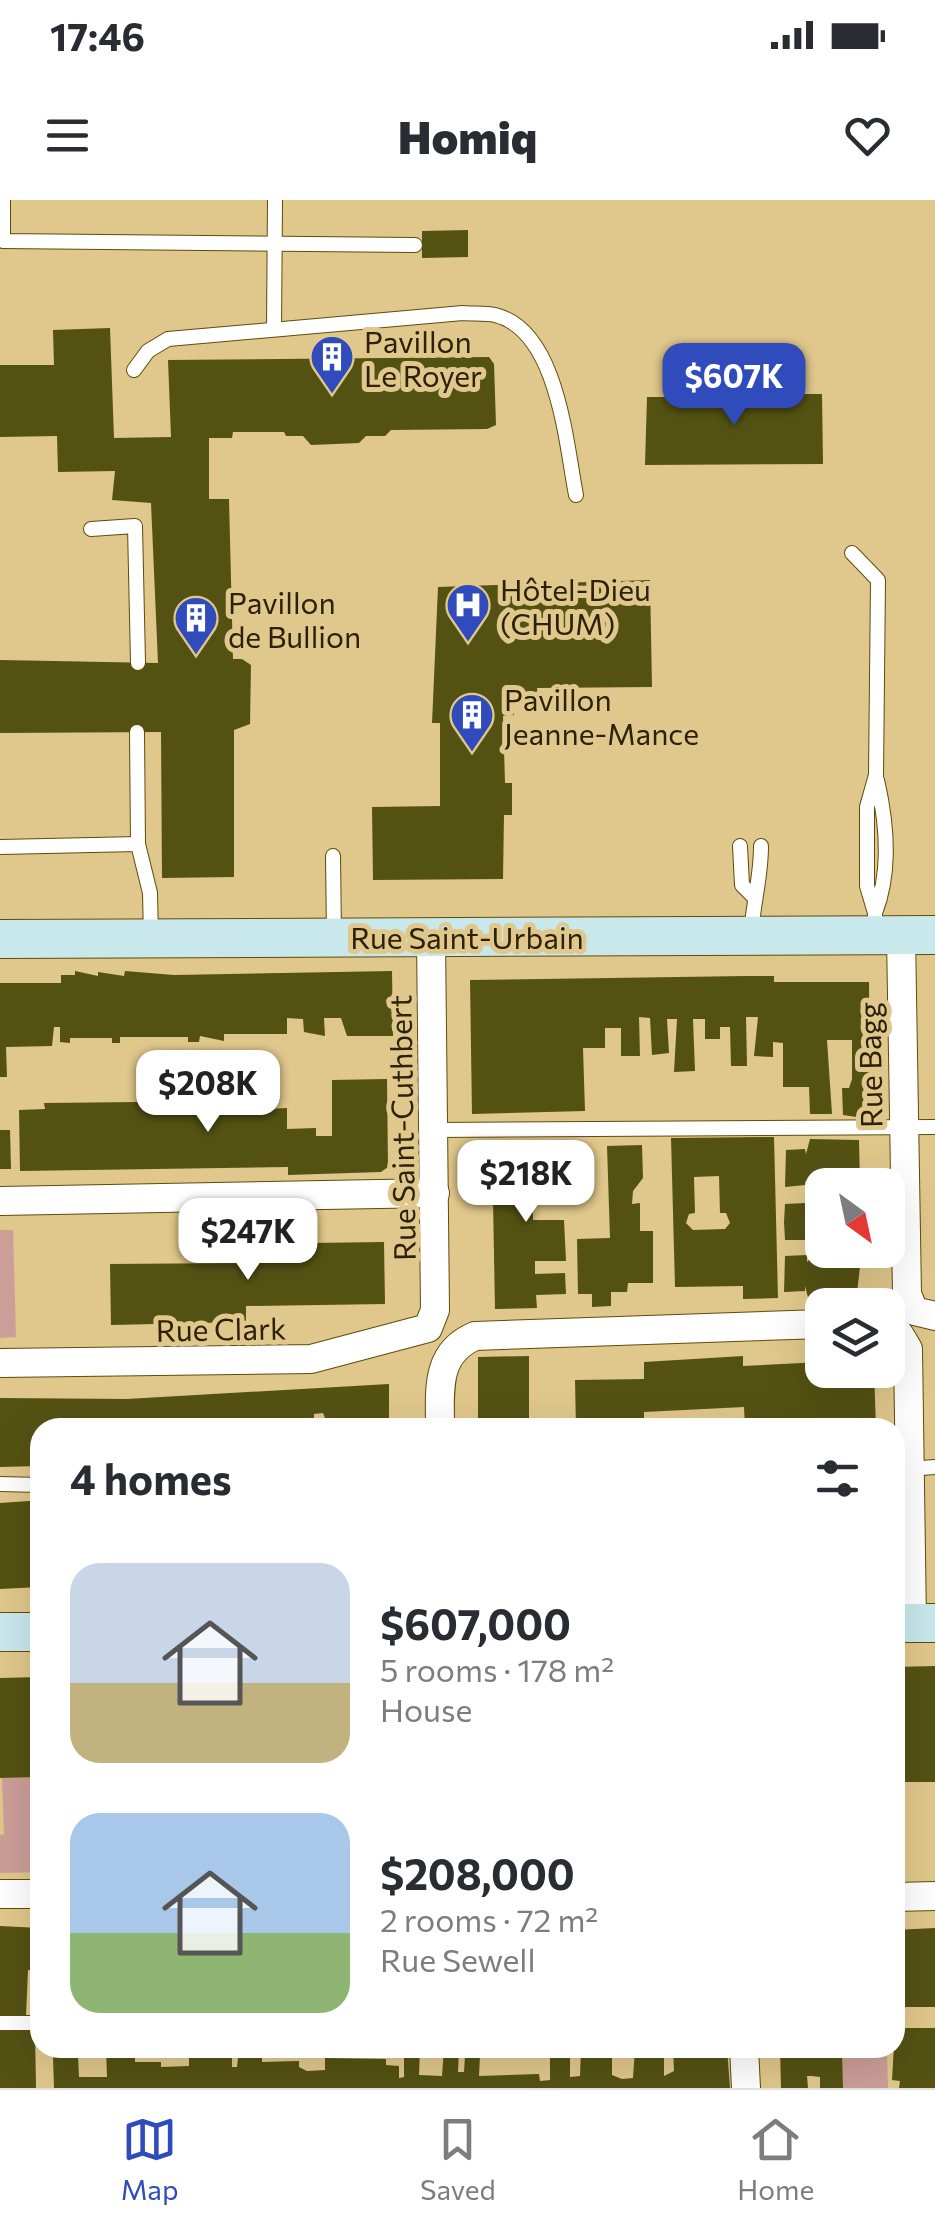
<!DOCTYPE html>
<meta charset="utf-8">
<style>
:root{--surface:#fff;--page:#f7f7f7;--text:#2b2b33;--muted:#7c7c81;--line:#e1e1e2;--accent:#2f4bbc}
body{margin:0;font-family:Commissioner,sans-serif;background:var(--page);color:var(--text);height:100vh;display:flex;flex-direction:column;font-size:38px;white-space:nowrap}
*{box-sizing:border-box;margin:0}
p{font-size:32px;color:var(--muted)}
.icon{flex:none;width:55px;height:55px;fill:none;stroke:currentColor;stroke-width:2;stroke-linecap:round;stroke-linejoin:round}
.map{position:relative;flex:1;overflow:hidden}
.panel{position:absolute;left:30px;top:1218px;width:875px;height:640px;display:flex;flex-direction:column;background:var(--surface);border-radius:30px;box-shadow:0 10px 40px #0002}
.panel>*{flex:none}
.needle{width:65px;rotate:147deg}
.fabs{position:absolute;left:805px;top:968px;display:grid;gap:20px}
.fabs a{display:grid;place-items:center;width:100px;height:100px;border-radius:20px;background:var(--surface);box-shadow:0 10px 40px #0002;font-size:50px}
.price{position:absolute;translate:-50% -85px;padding:0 22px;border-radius:20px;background:#fff;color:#222;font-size:32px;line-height:65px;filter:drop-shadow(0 2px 5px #0008)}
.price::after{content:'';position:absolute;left:50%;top:60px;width:30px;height:22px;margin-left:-15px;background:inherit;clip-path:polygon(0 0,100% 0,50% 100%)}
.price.active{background:var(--accent);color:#fff}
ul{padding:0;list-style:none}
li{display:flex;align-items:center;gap:30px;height:250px;padding:0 40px}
li span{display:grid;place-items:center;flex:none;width:280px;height:200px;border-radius:30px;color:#555}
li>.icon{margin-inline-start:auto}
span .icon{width:120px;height:120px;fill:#fffc;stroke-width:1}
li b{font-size:42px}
h2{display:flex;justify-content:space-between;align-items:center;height:120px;padding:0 40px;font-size:42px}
.status{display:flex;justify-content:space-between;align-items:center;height:70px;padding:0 50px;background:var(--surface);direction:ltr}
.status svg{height:28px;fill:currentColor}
header{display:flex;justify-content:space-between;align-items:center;height:130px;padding:0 40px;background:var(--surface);font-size:45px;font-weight:800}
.menu{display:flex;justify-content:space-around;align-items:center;height:140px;border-top:2px solid var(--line);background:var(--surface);font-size:28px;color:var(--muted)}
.menu a{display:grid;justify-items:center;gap:5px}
.menu .active{color:var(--accent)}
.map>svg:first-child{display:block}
.green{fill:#cc9e98}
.building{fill:#545213;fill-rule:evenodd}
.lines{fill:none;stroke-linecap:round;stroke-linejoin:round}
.lane-casing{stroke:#614b09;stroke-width:16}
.street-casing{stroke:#614b09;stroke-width:30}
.secondary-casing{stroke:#614b09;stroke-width:40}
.lane{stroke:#fff;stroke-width:14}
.street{stroke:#fff;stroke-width:28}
.secondary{stroke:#c9e8ec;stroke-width:38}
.labels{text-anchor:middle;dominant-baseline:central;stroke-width:10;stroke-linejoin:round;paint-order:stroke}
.poi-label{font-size:30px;fill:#2c2209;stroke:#e0c78b;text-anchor:start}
.street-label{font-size:30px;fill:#2c2209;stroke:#e0c78b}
</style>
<div class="status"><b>17:46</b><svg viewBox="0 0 49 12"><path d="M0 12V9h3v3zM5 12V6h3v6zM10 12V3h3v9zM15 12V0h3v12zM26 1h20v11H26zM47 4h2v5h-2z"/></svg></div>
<header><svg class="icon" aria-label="menu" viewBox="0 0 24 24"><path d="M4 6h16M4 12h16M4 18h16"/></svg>Homiq<svg class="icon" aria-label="heart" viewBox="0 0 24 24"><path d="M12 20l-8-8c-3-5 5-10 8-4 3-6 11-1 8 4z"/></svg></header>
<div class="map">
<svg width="935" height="1888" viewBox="0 0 935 1888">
<rect width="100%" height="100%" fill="#e0c78b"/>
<g class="green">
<path d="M 0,1030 L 13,1030 L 16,1137 L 0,1138 Z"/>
<path d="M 40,1577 L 40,1672 L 0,1673 L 0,1635 L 4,1634 L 2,1578 Z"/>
<path d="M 842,1848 L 887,1848 L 888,1888 L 843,1888 Z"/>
</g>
<g class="building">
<path d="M 468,30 L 468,57 L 422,58 L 422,31 Z"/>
<path d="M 110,128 L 114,238 L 171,237 L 168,160 L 489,157 L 494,164 L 496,225 L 487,229 L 391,230 L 385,236 L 366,236 L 359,243 L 311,245 L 303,236 L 286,236 L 284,232 L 233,232 L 232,238 L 209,238 L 209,299 L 229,299 L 233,459 L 242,459 L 251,465 L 250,524 L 234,530 L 234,677 L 162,678 L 161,532 L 0,533 L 0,460 L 158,463 L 151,303 L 112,300 L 115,271 L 58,272 L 57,236 L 0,237 L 0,165 L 54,165 L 53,130 Z"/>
<path d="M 681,186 L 712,186 L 712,197 L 757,197 L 757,187 L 785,186 L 786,194 L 822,194 L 823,264 L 645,265 L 647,197 L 673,197 Z"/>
<path d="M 650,380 L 652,487 L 537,488 L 538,500 L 513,498 L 514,515 L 503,516 L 505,583 L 512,583 L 512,615 L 504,615 L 503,679 L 373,680 L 372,607 L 440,606 L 440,523 L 432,523 L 438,387 Z"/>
<path d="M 75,771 L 98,776 L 98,772 L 124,776 L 125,771 L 174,775 L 392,771 L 393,836 L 347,836 L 341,818 L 324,818 L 325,836 L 304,832 L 303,819 L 287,818 L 287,834 L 224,834 L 224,841 L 200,836 L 199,842 L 188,842 L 188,837 L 120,837 L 120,843 L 112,843 L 112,838 L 70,838 L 70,843 L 60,842 L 60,827 L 54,827 L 52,846 L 6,847 L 7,877 L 0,877 L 0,783 L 61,783 L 61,775 L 75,775 Z"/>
<path d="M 746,776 L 774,776 L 774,782 L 869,782 L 870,919 L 843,915 L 842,888 L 849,888 L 852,879 L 852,840 L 827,840 L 832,914 L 810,914 L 809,887 L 783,887 L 783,843 L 773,842 L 773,857 L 754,856 L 758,817 L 746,817 L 747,866 L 731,866 L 730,827 L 720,827 L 720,839 L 705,839 L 705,819 L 693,819 L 695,871 L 674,872 L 677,819 L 667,819 L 669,853 L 652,855 L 650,818 L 639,817 L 640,856 L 621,856 L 621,828 L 605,828 L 605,848 L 583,848 L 585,911 L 472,914 L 470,780 Z"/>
<path d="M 387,879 L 388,967 L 381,972 L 288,975 L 288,967 L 20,971 L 19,910 L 45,909 L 44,903 L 234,901 L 234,894 L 242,893 L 242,908 L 260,907 L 260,894 L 267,894 L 268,909 L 287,908 L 287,929 L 316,928 L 316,936 L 332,936 L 332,880 Z"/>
<path d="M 0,930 L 10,930 L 11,969 L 0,969 Z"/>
<path d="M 774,937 L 778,1098 L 743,1099 L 743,1086 L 675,1087 L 671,938 ZM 719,976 L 720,1013 L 726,1013 L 730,1023 L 725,1029 L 693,1030 L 686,1023 L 689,1014 L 695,1013 L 694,977 Z"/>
<path d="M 810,939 L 859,940 L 860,985 L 822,985 L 822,1050 L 862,1050 L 856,1101 L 809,1101 L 805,1086 L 805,1091 L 784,1092 L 785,1056 L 807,1055 L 807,1062 L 812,1057 L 809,1033 L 807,1040 L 785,1040 L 784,1022 L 785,1004 L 806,1003 L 807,1011 L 812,1002 L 805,980 L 805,985 L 785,987 L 786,950 L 805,949 L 806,954 Z"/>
<path d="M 531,944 L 531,956 L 567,955 L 566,997 L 533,997 L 533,1020 L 564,1020 L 566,1061 L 535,1061 L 535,1074 L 565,1073 L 566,1094 L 536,1095 L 537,1108 L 495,1109 L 492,945 Z"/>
<path d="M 642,945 L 643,978 L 633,991 L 632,1004 L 640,1003 L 640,1031 L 653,1031 L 653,1083 L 628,1083 L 627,1092 L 611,1092 L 611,1106 L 592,1107 L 592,1094 L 578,1094 L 577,1039 L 610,1038 L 607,946 Z"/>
<path d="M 384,1042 L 385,1104 L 246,1106 L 246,1122 L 111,1125 L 110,1064 L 245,1063 L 245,1044 Z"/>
<path d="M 529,1156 L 529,1228 L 478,1228 L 478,1157 Z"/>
<path d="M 743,1156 L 743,1166 L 822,1162 L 822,1170 L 874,1170 L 876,1228 L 841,1228 L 840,1219 L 829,1220 L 830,1228 L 795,1228 L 795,1223 L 763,1220 L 763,1228 L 745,1228 L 744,1207 L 644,1212 L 644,1228 L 576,1228 L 575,1180 L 644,1179 L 644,1162 Z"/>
<path d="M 389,1184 L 389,1228 L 329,1228 L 323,1213 L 314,1214 L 314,1228 L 40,1228 L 40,1266 L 0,1267 L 0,1198 L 127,1199 Z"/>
<path d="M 29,1301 L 40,1303 L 40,1387 L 0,1389 L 0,1303 Z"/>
<path d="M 935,1466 L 935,1582 L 895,1582 L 895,1467 Z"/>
<path d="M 40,1477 L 40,1577 L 0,1578 L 0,1478 Z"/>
<path d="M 0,1726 L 40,1728 L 40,1771 L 28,1770 L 26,1815 L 0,1815 Z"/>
<path d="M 935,1728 L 935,1807 L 895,1807 L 895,1730 Z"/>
<path d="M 895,1828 L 935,1828 L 935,1888 L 899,1888 L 900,1881 L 892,1880 Z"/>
<path d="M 35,1830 L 36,1888 L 0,1888 L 0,1831 Z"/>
<path d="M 106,1848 L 135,1850 L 135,1862 L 161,1862 L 161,1867 L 189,1866 L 189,1857 L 232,1857 L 232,1867 L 237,1867 L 239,1849 L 247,1848 L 262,1848 L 262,1862 L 299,1861 L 299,1867 L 307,1871 L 325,1870 L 325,1858 L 386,1859 L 386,1865 L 399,1866 L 399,1878 L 404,1877 L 404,1848 L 420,1848 L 419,1875 L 442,1876 L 444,1848 L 459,1848 L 458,1872 L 464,1872 L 465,1856 L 480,1856 L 479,1876 L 539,1874 L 540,1881 L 550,1880 L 550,1848 L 570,1848 L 570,1877 L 580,1876 L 581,1848 L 612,1848 L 612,1875 L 622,1879 L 633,1878 L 635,1848 L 669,1848 L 664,1851 L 664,1876 L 674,1871 L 673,1848 L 727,1848 L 730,1888 L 54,1888 L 53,1857 L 78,1856 L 79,1877 L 107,1877 Z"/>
<path d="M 780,1848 L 842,1848 L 843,1888 L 820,1888 L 820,1877 L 812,1876 L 807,1876 L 808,1888 L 781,1888 Z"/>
</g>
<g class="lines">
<defs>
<g id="lane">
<path d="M 3,0 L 3,41 L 415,45"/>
<path d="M 274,129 L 275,0"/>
<path d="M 134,170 L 148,151 L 168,139 L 463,113 C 473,114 485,113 495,115 C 558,130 566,244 576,295"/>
<path d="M 91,329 L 135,326 L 138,463"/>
<path d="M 852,353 L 878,380 L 876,575 L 867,607 L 867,686 L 875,713 L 875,734"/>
<path d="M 137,532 L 138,644"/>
<path d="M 740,646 L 742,685 L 753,696"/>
<path d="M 0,647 L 138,644 L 150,693 L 151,736"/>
<path d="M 333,656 L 334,735"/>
<path d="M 875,713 C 891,672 887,623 877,580"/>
<path d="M 751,735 C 753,703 761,678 761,646"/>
<path d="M 435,930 L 935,927"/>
<path d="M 895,1270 L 935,1267"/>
<path d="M 0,1284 L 40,1285"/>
<path d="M 0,1823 L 40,1823"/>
</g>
<g id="street">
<path d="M 901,735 L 907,1094 L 914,1111 L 935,1116"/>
<path d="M 0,1001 L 435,993"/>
<path d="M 888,1127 L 899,1134 L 908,1149 L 912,1423"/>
<path d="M 0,1163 L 311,1159 L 428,1128 L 435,1110 L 431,737"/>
<path d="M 440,1228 C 440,1190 435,1153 475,1136 L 822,1124"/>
<path d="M 0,1694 L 40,1694"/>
<path d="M 895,1697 L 935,1696"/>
<path d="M 744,1848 L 746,1888"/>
</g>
<g id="secondary">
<path d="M 0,739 L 935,735"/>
<path d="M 895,1423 L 935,1423"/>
<path d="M 0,1432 L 40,1432"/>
</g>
</defs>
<use href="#lane" class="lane-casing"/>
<use href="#street" class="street-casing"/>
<use href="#secondary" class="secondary-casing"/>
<use href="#lane" class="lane"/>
<use href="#street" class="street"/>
<use href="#secondary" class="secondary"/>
</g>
<defs>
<symbol id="building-pin" viewBox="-11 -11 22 30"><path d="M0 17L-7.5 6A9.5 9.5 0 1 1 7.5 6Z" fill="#2f4bbc" stroke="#e0c78b"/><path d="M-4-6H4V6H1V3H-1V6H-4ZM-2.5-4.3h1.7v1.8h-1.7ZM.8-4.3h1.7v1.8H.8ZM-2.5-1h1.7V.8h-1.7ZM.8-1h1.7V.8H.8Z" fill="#fff"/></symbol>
<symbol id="hospital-pin" viewBox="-11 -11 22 30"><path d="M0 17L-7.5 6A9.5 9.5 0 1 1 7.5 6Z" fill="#2f4bbc" stroke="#e0c78b"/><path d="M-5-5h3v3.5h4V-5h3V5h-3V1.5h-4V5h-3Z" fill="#fff"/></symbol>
</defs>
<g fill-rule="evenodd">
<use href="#building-pin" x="307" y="132" width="50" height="68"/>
<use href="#hospital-pin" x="443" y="380" width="50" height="68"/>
<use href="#building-pin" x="171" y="393" width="50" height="68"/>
<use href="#building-pin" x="447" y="490" width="50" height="68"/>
</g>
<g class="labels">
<g class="poi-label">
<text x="364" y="140">Pavillon<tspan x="364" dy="34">Le Royer</tspan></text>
<text x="500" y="388">Hôtel-Dieu<tspan x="500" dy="34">(CHUM)</tspan></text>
<text x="228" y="401">Pavillon<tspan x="228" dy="34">de Bullion</tspan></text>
<text x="504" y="498">Pavillon<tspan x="504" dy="34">Jeanne-Mance</tspan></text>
</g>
<g class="street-label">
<text x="467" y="736">Rue Saint-Urbain</text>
<text transform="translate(869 865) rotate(-91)">Rue Bagg</text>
<text transform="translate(401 928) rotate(-91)">Rue Saint-Cuthbert</text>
<text transform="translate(221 1128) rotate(-1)">Rue Clark</text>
</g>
</g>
</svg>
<div class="fabs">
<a><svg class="needle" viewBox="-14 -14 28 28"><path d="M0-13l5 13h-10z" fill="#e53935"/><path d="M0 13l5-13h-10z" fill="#7c7c81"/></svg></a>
<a><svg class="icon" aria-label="layers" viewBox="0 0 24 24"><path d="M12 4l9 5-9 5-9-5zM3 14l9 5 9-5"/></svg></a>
</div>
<b class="price active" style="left:734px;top:228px">$607K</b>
<b class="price" style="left:208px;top:935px">$208K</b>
<b class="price" style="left:526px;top:1025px">$218K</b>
<b class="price" style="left:248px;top:1083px">$247K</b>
<section class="panel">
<h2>4 homes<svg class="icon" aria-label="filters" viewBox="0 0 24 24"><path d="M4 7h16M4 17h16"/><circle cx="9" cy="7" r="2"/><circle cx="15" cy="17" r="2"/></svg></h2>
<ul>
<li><span style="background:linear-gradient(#c9d6e8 60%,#c2b280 0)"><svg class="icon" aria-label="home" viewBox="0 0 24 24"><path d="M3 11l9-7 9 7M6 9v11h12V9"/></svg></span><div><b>$607,000</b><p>5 rooms · 178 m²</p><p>House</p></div></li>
<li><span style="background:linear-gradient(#a9c7e8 60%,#8fb573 0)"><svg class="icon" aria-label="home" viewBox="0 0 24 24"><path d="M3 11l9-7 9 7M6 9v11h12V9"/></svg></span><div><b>$208,000</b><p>2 rooms · 72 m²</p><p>Rue Sewell</p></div></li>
</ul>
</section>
</div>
<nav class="menu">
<a class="active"><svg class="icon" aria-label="map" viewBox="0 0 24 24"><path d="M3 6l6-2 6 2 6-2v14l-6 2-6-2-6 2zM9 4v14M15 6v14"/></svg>Map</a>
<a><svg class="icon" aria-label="saved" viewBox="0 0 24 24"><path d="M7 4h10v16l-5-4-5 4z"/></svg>Saved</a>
<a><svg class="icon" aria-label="home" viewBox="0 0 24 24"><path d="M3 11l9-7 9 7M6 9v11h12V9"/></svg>Home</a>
</nav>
